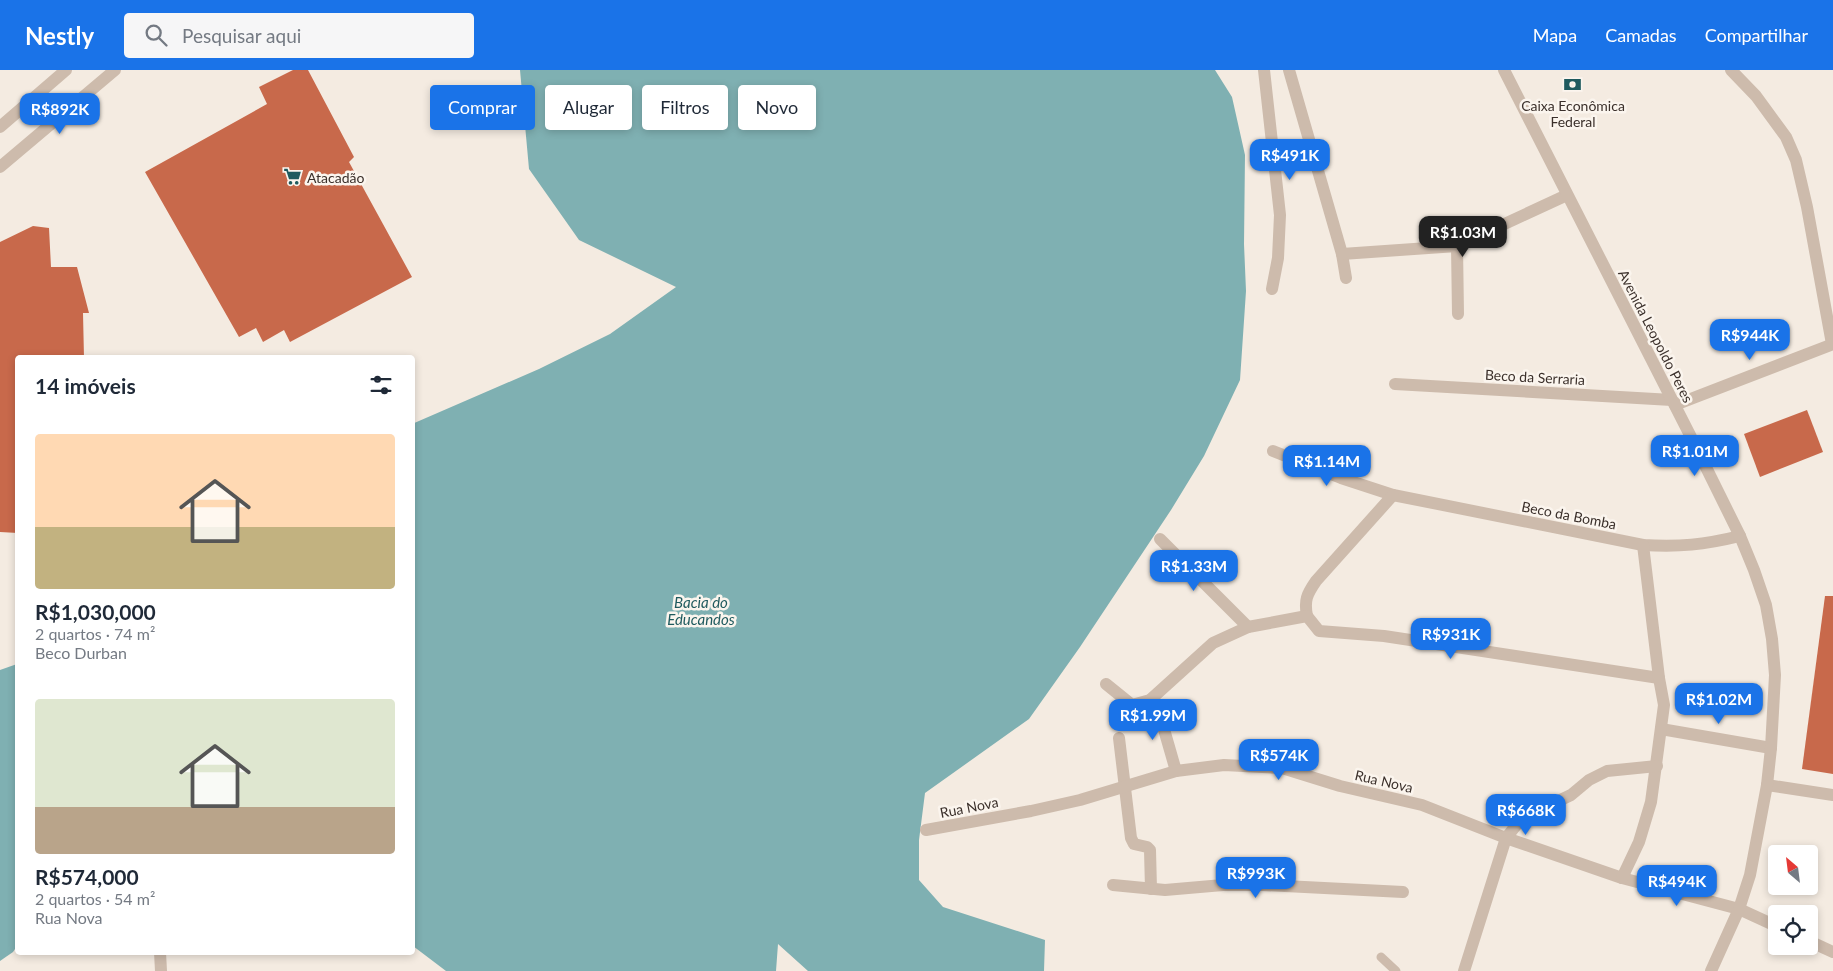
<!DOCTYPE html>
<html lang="pt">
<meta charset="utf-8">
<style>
:root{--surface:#fff;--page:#f6f6f7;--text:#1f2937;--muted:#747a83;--accent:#1a73e8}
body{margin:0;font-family:Lato,sans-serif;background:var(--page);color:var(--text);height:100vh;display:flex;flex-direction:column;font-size:19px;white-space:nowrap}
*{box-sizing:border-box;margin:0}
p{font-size:16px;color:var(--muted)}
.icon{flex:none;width:28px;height:28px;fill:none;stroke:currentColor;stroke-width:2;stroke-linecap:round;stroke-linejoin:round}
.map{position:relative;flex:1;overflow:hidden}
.sheet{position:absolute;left:15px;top:285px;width:400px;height:600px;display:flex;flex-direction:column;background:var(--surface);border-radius:5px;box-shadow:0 2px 8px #0003}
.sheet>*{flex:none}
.top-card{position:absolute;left:430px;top:15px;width:475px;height:45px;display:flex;gap:10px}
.needle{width:32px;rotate:332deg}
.fabs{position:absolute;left:1768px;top:775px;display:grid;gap:10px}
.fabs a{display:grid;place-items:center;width:50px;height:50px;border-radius:5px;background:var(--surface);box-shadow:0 2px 8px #0003;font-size:25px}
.price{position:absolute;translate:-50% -42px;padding:0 11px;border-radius:10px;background:var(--accent);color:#fff;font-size:16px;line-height:32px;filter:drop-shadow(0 1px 2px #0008)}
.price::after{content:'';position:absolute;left:50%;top:30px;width:15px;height:11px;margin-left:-8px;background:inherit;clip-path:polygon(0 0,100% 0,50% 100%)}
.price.on{background:#222;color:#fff}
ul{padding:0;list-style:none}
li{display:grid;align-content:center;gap:10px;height:265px;padding:0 20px}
li span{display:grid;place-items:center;height:155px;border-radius:5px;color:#555}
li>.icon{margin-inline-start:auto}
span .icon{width:90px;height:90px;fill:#fffc;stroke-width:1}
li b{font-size:21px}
h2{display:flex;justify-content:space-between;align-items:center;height:60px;padding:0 20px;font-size:21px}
.pill{padding:0 18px;border-radius:5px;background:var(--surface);box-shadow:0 2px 8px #0003;font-size:18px;line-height:45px}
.pill.on{background:var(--accent);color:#fff}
header{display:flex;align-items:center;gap:30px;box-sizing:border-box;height:70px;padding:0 25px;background:var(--accent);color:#fff}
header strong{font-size:24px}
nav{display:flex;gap:28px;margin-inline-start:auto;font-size:18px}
.search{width:350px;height:45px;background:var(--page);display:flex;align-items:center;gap:12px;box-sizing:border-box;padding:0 18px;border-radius:5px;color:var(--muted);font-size:19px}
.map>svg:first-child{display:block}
.water{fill:#7fb0b2}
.building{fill:#c8694b}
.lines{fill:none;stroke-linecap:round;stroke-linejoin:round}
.pedestrian{stroke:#cdbbac;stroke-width:9}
.minor{stroke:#cdbbac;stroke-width:12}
.tertiary{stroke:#cdbbac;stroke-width:12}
.labels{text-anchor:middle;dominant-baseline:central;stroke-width:5;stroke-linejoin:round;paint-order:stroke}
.poi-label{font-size:14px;fill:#3b302b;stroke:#fbf5ee}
.street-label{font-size:14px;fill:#3b302b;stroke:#fbf5ee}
.water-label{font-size:15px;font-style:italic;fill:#1f5a5e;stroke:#fbf5ee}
</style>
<header>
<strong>Nestly</strong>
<div class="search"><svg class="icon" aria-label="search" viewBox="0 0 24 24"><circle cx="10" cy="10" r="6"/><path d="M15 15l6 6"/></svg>Pesquisar aqui</div>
<nav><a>Mapa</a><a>Camadas</a><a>Compartilhar</a></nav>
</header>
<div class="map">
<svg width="1833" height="901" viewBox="0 0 1833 901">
<rect width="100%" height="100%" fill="#f4ebe1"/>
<g class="water">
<path d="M 520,0 L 1215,0 L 1232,27 L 1245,85 L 1244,174 L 1246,221 L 1240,310 L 1204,386 L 1171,440 L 1080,577 L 1029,649 L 925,723 L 919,770 L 919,810 L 943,837 L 1045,870 L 1044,901 L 808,901 L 778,874 L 776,901 L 446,901 L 413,876 L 412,354 L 539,299 L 610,264 L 676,217 L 579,170 L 529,99 Z"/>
<path d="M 17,594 L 17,876 L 13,882 L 0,891 L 0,600 Z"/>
</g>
<g class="building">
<path d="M 293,0 L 308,0 L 354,87 L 349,92 L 412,207 L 290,272 L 284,260 L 263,272 L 256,258 L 239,267 L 145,102 L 267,34 L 259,17 Z"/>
<path d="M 33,156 L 49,158 L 51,197 L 77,197 L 89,243 L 83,243 L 84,288 L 18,288 L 18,463 L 0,462 L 0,172 Z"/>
<path d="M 1807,340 L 1823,382 L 1760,407 L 1744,364 Z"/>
<path d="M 1825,526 L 1833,526 L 1833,704 L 1802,699 Z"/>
</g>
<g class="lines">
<path class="pedestrian" d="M 1381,887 L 1396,901"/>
<g class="minor">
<path d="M 1264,0 L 1280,145 L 1278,188 L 1272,219"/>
<path d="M 1289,0 L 1342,184 L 1346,208"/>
<path d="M 1731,0 L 1756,26 L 1786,67 L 1796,90 L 1807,137 L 1832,274"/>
<path d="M 1457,176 L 1458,244"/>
<path d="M 1342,184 L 1457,176 L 1567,125"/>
<path d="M 1395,314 L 1672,330"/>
<path d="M 1273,381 L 1341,408 L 1393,425 L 1643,475 C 1680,477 1703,475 1740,466"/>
<path d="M 1160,469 L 1248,557"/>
<path d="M 1307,546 C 1304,530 1307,524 1316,511 L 1393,425"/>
<path d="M 1106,614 L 1132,635 L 1150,630 L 1213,573 L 1248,557 L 1307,546 L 1319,561 L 1384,566 L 1659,608"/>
<path d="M 1150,630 L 1159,642 L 1176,701"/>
<path d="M 1661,659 L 1771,678"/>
<path d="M 1119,668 L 1131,768 L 1134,774 L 1147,777 L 1150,780 L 1151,819"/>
<path d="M 1767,715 L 1833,725"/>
<path d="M 926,760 L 1031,741 L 1080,730 L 1176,701 L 1224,695 L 1282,698 L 1340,716 L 1422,735 L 1506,768 L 1622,808 L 1739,839 L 1776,856"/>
<path d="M 1622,808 L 1639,772 L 1651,732 L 1664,635 L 1659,608 L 1643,475"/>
<path d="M 1113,815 L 1165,820 L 1223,815 L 1263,815 L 1403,822"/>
<path d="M 1809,871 L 1833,882"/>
<path d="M 160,882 L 161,901"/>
<path d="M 1464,901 L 1506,768 L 1522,748 L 1571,725 L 1589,710 L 1607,701 L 1657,696"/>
</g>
<g class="tertiary">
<path d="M 1504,0 L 1692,369 L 1740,466 L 1754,500 L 1766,535 L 1772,569 L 1775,605 L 1771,678 L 1767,715 L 1750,805 L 1739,839 L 1711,901"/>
<path d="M 0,57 L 66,0"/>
<path d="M 0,97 L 115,0"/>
<path d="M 1675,335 L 1833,274"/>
</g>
</g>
<defs>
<symbol id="bank-bare" viewBox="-9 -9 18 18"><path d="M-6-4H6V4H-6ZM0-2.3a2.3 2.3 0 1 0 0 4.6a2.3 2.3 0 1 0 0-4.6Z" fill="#1f5a5e" stroke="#fbf5ee" stroke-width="2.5" paint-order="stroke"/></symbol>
<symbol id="supermarket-bare" viewBox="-9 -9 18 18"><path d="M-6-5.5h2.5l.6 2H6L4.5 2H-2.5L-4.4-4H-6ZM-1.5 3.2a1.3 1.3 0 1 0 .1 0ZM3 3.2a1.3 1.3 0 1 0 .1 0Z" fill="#1f5a5e" stroke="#fbf5ee" stroke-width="2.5" paint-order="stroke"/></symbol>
</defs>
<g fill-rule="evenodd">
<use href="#bank-bare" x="1560" y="2" width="25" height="25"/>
<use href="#supermarket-bare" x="280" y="94" width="25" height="25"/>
</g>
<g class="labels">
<g class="poi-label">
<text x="1573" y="35">Caixa Econômica<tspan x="1573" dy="16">Federal</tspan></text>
<text x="307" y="107" text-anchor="start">Atacadão</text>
</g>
<g class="street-label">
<text transform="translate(1656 266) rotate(63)">Avenida Leopoldo Peres</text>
<text transform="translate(1535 307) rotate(3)">Beco da Serraria</text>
<text transform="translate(1569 445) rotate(11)">Beco da Bomba</text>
<text transform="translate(1384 711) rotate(13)">Rua Nova</text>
<text transform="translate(969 737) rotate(-11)">Rua Nova</text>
</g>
<g class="water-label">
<text x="701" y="532">Bacia do<tspan x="701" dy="17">Educandos</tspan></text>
</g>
</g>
</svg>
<div class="fabs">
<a><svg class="needle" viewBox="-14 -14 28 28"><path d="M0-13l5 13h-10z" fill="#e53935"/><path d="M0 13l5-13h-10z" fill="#747a83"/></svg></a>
<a><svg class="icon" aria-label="locate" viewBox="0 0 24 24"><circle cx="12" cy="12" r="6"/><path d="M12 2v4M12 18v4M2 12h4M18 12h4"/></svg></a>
</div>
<b class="price" style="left:60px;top:65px">R$892K</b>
<b class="price" style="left:1290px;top:111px">R$491K</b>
<b class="price on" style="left:1463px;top:188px">R$1.03M</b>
<b class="price" style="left:1750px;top:291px">R$944K</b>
<b class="price" style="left:1695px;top:407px">R$1.01M</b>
<b class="price" style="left:1327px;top:417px">R$1.14M</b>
<b class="price" style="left:1194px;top:522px">R$1.33M</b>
<b class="price" style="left:1451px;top:590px">R$931K</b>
<b class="price" style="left:1719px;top:655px">R$1.02M</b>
<b class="price" style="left:1153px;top:671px">R$1.99M</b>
<b class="price" style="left:1279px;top:711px">R$574K</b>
<b class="price" style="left:1526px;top:766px">R$668K</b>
<b class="price" style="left:1256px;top:829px">R$993K</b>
<b class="price" style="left:1677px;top:837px">R$494K</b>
<div class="top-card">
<a class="pill on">Comprar</a>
<a class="pill">Alugar</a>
<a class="pill">Filtros</a>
<a class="pill">Novo</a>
</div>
<section class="sheet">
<h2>14 imóveis<svg class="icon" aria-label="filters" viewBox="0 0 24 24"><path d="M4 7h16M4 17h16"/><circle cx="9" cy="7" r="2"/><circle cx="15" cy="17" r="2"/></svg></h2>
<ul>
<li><span style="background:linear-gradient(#ffd9b3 60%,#c2b280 0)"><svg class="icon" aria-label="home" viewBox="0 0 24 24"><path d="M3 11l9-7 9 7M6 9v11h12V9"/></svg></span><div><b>R$1,030,000</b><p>2 quartos · 74 m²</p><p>Beco Durban</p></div></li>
<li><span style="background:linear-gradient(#dfe7d0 70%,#b9a48a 0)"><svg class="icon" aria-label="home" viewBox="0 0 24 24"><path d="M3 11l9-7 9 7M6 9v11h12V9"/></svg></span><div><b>R$574,000</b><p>2 quartos · 54 m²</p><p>Rua Nova</p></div></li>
</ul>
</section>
</div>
